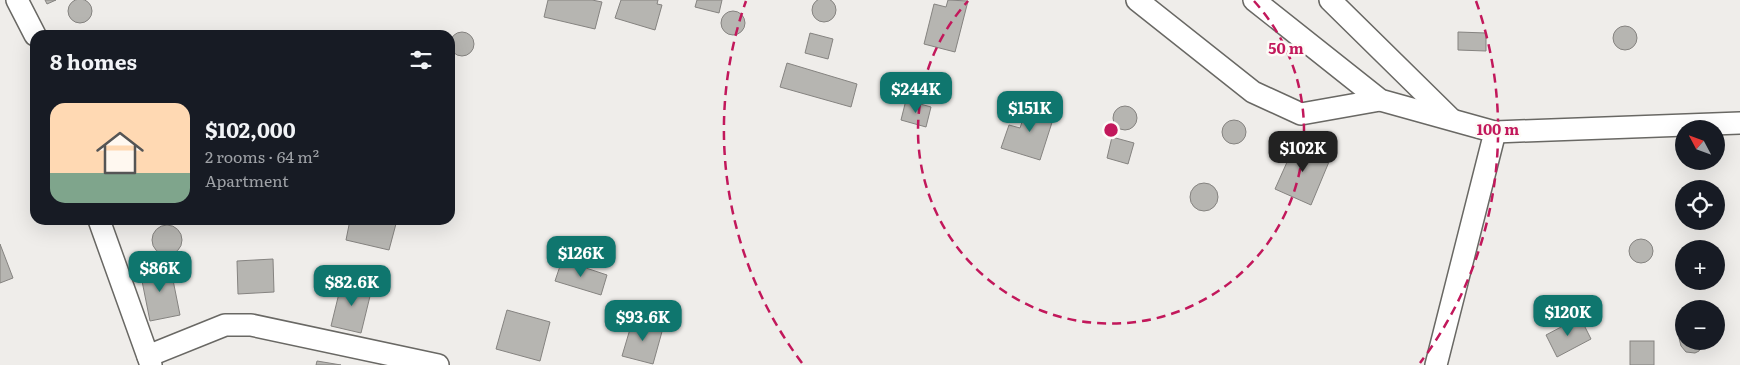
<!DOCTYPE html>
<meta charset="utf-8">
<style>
:root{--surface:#171b24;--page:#242831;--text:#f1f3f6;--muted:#9ea1a6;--accent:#0f766e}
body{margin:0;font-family:Literata,serif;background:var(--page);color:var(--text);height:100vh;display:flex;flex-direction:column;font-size:19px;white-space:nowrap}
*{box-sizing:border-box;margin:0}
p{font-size:16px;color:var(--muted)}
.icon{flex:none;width:28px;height:28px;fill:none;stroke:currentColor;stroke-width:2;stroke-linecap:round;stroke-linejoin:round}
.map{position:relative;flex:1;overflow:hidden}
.drawer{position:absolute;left:30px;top:30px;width:425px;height:195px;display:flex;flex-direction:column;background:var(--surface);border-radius:15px;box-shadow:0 5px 20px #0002}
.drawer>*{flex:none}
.needle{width:32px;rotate:311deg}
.buttons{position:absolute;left:1675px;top:120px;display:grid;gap:10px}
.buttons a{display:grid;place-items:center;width:50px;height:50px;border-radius:50%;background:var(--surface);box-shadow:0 5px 20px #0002;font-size:25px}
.price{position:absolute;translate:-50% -42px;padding:0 11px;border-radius:10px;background:var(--accent);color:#fff;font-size:16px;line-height:32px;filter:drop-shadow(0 1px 2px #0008)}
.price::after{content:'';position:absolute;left:50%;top:30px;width:15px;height:11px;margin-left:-8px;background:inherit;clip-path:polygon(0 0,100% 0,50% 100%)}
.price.active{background:#222;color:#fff}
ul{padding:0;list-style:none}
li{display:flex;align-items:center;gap:15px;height:125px;padding:0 20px}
li span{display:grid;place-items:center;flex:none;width:140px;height:100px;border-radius:15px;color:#555}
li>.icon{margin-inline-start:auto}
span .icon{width:60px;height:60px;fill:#fffc;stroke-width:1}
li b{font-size:21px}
h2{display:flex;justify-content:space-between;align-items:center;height:60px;padding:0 20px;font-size:21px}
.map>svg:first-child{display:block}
.building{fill:#b6b5b1;stroke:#858380}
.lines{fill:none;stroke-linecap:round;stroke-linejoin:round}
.street-casing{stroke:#696864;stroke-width:24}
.street{stroke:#fff;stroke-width:21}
.ring{fill:none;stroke:#c2185b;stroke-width:2.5;stroke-dasharray:9 6}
.centre{fill:#c2185b;stroke:#fdfbf7;stroke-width:2.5}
.ring-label{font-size:15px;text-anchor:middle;font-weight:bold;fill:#c2185b;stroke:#fdfbf7;stroke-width:5;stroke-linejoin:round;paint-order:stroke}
</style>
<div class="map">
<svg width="1740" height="365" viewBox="0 0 1740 365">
<rect width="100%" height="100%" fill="#efedea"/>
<g class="building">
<circle cx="824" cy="10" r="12"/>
<circle cx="80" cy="11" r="12"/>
<path d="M 45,0 L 56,0 L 47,4 Z"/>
<path d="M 548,0 L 592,0 L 602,2 L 595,29 L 544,17 Z"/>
<path d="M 621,0 L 658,0 L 657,4 L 662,5 L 655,30 L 615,18 Z"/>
<path d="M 697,0 L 722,0 L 719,13 L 695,7 Z"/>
<path d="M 948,0 L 968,1 L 955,52 L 924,44 L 934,4 L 946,7 Z"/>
<circle cx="733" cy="23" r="12"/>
<circle cx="1625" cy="38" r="12"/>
<circle cx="462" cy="44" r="12"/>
<path d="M 1458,32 L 1486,33 L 1486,51 L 1458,50 Z"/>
<path d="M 810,33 L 833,39 L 828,59 L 805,53 Z"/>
<path d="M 787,63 L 857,84 L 851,107 L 780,87 Z"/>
<circle cx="936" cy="86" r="12"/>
<path d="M 906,100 L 931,107 L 926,127 L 901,120 Z"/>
<path d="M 1028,104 L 1055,113 L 1040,160 L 1001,148 L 1009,125 L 1020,128 Z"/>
<circle cx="1125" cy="118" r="12"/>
<circle cx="1234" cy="132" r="12"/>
<path d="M 1112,137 L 1134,143 L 1128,164 L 1107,158 Z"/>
<path d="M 1296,142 L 1331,157 L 1311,205 L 1275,189 Z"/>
<circle cx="1204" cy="197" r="14"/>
<path d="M 350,220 L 397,220 L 389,250 L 346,240 Z"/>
<circle cx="167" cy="240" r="15"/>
<circle cx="1641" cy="251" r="12"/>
<path d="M 0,244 L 13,278 L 0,283 Z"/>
<path d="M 273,259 L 274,292 L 238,294 L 237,261 Z"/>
<path d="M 562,260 L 607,275 L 601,295 L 555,281 Z"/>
<path d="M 170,265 L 180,315 L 150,321 L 140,271 Z"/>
<path d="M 342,281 L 372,288 L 361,333 L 331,326 Z"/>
<path d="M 507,310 L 550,322 L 540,361 L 496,349 Z"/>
<path d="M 1580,317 L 1591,339 L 1557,357 L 1546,335 Z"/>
<path d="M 633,319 L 663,328 L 653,364 L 622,356 Z"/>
<path d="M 1684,331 L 1684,341 L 1704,341 L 1699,351 L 1695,353 L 1686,352 L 1681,346 L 1679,338 Z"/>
<rect x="1630" y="341" width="24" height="24"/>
<path d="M 317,361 L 341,365 L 316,365 Z"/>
</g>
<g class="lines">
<defs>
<g id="street">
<path d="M 17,0 L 35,35"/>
<path d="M 1137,0 L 1253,92 L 1301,114 L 1380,100"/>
<path d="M 1254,0 L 1380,100 L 1495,132 L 1436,365"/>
<path d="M 1330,0 L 1450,118"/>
<path d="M 1495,132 L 1740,123"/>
<path d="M 99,220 L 151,365"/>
<path d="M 148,356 L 225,325 L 251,325 L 438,365"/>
</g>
</defs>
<use href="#street" class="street-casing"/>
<use href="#street" class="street"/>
</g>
<g class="ring">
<path d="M1254 1A193 193 0 1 1 968 1"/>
<path d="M802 363A387 387 0 0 1 746 1M1476 1A387 387 0 0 1 1420 363"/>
</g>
<circle cx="1111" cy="130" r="8" class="centre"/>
<g class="ring-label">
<text x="1286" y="54">50 m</text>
<text x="1498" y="135">100 m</text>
</g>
</svg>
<div class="buttons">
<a><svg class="needle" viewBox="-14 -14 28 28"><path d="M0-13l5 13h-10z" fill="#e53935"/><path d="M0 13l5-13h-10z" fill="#9ea1a6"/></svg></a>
<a><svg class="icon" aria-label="locate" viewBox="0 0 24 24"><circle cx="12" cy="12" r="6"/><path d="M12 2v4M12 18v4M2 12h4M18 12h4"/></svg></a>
<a>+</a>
<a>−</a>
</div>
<b class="price" style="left:916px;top:114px">$244K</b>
<b class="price" style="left:1030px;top:133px">$151K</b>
<b class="price active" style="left:1303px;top:173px">$102K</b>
<b class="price" style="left:581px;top:278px">$126K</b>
<b class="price" style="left:160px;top:293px">$86K</b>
<b class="price" style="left:352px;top:307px">$82.6K</b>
<b class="price" style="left:1568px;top:337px">$120K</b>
<b class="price" style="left:643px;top:342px">$93.6K</b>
<section class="drawer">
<h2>8 homes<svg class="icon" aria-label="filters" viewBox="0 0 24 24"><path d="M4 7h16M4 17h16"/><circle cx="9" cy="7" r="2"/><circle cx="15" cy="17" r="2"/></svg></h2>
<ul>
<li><span style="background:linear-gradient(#ffd9b3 70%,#7fa58c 0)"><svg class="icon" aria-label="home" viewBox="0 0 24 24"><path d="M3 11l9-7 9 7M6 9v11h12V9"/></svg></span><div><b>$102,000</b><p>2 rooms · 64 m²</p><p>Apartment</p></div></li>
</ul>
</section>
</div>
